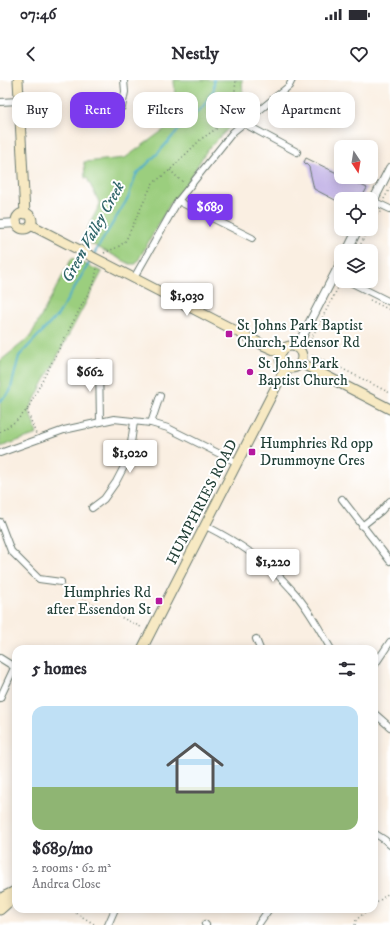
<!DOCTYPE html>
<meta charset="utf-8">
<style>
:root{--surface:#fff;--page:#f2f2f3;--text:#2b2b33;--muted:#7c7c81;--accent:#7c3aed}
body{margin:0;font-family:"IM FELL DW Pica",serif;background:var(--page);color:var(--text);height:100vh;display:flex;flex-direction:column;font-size:15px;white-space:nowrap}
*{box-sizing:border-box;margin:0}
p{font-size:13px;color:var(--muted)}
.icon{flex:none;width:22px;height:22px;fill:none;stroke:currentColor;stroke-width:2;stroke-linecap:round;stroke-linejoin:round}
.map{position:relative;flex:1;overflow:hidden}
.sheet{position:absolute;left:12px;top:565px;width:366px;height:268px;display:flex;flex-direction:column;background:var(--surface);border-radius:12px;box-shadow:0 2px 10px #0003}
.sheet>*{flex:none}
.hud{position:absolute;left:12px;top:12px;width:366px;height:36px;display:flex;gap:8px}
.needle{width:26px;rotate:168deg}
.controls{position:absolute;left:334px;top:60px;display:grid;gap:8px}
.controls a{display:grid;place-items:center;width:44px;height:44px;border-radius:8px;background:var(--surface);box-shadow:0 2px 10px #0003;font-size:20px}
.price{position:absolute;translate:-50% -34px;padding:0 9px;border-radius:4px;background:#fff;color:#222;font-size:13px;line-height:26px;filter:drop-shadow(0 1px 2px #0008)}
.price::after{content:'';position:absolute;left:50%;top:24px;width:12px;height:9px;margin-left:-6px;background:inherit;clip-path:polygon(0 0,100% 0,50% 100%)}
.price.active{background:var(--accent);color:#fff}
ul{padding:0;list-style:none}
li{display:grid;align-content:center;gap:8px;height:212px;padding:0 20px}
li span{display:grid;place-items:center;height:124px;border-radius:12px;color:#555}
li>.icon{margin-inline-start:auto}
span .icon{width:72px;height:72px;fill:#fffc;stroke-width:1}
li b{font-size:17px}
h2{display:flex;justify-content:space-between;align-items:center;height:48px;padding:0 20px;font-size:17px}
.chip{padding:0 14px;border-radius:12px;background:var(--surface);box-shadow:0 2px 10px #0003;font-size:14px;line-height:36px}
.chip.active{background:var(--accent);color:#fff}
.status{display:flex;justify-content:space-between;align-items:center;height:28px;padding:0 20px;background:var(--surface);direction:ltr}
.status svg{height:11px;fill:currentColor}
header{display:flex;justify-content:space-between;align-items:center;height:52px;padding:0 20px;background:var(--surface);font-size:18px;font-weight:700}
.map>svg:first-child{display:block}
.green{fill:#9bce7e;stroke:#5d8659}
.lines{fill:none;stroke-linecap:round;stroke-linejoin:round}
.stream{stroke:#4aadca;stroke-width:2}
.building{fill:#c7b9e8}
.minor-casing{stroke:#6c7b71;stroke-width:8}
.tertiary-casing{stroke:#6c7b71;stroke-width:10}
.secondary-casing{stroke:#6c7b71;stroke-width:11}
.path{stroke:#6c7b71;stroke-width:1.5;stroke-dasharray:1 3;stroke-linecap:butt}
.minor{stroke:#fff;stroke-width:6}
.tertiary{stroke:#fff;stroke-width:8}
.secondary{stroke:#f7e9c3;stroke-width:9}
.poi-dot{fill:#b5179e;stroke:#fff;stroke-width:1.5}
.labels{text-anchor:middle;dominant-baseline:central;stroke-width:4;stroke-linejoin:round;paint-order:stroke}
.poi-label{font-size:15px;fill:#1f3d34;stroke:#fff;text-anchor:start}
.street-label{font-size:15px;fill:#1f3d34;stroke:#fff}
.water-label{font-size:16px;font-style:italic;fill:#2e6468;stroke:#fff}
</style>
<div class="status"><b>07:46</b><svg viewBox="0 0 49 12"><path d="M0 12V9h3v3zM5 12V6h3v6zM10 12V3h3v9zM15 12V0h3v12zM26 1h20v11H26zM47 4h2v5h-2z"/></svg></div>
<header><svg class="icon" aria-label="back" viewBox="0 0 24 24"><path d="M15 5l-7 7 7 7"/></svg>Nestly<svg class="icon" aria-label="heart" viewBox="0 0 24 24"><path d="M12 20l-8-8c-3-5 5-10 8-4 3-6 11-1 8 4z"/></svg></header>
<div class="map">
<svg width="390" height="845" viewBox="0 0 390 845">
<rect width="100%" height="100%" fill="#fff"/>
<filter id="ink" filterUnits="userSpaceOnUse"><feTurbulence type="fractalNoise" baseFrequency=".025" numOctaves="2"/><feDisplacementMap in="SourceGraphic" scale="8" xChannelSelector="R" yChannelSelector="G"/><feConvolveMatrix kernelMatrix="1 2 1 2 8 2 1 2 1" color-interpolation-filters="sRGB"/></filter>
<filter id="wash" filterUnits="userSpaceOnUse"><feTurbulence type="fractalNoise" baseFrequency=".012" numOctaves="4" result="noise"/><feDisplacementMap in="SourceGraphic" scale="16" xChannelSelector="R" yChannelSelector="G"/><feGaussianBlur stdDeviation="0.9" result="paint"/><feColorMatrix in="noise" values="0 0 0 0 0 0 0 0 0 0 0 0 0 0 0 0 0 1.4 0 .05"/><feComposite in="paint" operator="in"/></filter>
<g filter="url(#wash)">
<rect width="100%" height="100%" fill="#faefe2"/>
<g class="green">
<path d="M 174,0 L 242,0 L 244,33 L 207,70 L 187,103 L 170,124 L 136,184 L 130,184 L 82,159 L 100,124 L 87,98 L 85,98 L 84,82 L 125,78 L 176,41 Z"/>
<path d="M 72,178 L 102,192 L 29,330 L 37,354 L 0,367 L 0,281 L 30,257 Z"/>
</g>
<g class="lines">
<g class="stream">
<path d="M 94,174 L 128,118 L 136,95 L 160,71 L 185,42 L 202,28 L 214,9 L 214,0"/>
<path d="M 0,321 L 10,312 L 19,276 L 58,235 L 91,180"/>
</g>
</g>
<g id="blocks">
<path class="building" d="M 306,78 L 341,95 L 341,97 L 345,97 L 367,108 L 361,119 L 341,119 L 341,123 L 314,109 L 309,87 L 304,82 Z"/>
</g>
</g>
<g filter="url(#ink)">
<use href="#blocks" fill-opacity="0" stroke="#6c7b71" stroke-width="1"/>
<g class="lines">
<defs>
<g id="minor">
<path d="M 0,22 L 19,21"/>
<path d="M 122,27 L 125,12 L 124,0"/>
<path d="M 243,43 L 297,72"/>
<path d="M 178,121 L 252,158"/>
<path d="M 373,121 L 390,129"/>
<path d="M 335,194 L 341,198"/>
<path d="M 134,198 L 178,121 L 233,52 L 289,6 L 292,0"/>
<path d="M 348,201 L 390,222"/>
<path d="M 99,283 L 100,342"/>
<path d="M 151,343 L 160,316"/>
<path d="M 0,373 L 64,350 L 114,339 L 151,343 L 168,348 L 238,383"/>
<path d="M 342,419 L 390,481"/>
<path d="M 92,428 L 104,419 L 116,402 L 128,379 L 130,370 L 134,342"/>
<path d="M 0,442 L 11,471 L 39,499 L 61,502"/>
<path d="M 206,446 C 239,463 267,481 292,510 C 308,527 319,549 331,569"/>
<path d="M 362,446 L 381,431 L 390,421"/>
<path d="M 256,559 L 260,569"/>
<path d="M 0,578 L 16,588"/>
<path d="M 374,586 L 390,562"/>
<path d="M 0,618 L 14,588"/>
<path d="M 374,633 L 390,647"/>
<path d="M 374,753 L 385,760 L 390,765"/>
<path d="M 205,844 L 206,845"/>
<path d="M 108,845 L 115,829"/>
<path d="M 258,845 L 269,829"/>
</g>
<g id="tertiary">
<path d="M 371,125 L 390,88"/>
<path d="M 0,144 L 17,143"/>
<path d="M 347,171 L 358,149"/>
<path d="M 297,267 L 341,182"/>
</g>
<g id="secondary">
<path d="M 18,0 L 25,134"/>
<circle cx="24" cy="141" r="8"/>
<path d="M 31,145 L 265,266 L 274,270 L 282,271"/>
<circle cx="291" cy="277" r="11"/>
<path d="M 301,283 L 390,329"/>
<path d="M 142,569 L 286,287"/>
<path d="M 0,822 L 5,816 L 15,811"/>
<path d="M 0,830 L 9,822 L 16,809"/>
</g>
</defs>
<use href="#minor" class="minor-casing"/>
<use href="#tertiary" class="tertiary-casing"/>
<use href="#secondary" class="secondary-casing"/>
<g class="path">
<path d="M 170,90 L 179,99 L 185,103"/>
<path d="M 384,119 L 390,108"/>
<path d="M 371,144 L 377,133 L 382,132"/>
<path d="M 357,171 L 369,149"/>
<path d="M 104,173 C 114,168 118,169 126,160 L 152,104 L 170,90 L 201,59 L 216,49 L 234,20 L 236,0"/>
<path d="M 370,220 L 390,230"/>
<path d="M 311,259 L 339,206 L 342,206 L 345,207"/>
<path d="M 312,276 L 327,281 L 390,313"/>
<path d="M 27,330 L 36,354"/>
<path d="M 0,352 L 16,341 L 27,330 L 95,200 L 97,187"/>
<path d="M 66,507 L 73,514 L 143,548"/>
<path d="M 374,825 L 390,812"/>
<path d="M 69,829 L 96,845"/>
<path d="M 355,845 L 356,840 L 369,829"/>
</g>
<use href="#minor" class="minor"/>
<use href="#tertiary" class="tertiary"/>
<use href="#secondary" class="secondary"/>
</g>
</g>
<g class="poi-dot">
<rect x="225" y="250" width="8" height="8" rx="2"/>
<circle cx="250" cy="292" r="4"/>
<rect x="248" y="368" width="8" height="8" rx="2"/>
<rect x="155" y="517" width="8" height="8" rx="2"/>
</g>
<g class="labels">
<g class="poi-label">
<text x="237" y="245">St Johns Park Baptist<tspan x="237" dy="17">Church, Edensor Rd</tspan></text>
<text x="258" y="283">St Johns Park<tspan x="258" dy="17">Baptist Church</tspan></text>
<text x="260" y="363">Humphries Rd opp<tspan x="260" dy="17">Drummoyne Cres</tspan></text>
<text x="151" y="512" text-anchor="end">Humphries Rd<tspan x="151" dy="17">after Essendon St</tspan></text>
</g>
<g class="street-label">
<text transform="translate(202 422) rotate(-63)">HUMPHRIES ROAD</text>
</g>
<g class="water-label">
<text transform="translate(93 152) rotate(-61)">Green Valley Creek</text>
</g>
</g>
</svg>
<div class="controls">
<a><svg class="needle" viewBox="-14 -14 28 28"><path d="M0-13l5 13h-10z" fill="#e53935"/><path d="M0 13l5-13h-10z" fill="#7c7c81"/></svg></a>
<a><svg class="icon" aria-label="locate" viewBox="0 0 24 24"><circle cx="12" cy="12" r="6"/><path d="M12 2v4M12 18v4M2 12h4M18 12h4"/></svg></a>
<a><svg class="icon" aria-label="layers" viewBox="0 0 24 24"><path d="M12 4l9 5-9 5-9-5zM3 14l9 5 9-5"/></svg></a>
</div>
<b class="price active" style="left:210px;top:148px">$689</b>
<b class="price" style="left:187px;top:237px">$1,030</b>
<b class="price" style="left:90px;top:313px">$662</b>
<b class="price" style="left:130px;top:394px">$1,020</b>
<b class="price" style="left:273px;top:503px">$1,220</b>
<div class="hud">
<a class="chip">Buy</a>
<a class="chip active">Rent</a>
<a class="chip">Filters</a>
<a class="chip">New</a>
<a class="chip">Apartment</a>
</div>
<section class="sheet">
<h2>5 homes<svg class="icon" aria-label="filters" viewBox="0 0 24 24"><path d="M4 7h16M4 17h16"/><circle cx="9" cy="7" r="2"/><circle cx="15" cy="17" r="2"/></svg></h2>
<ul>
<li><span style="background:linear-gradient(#bfe0f5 65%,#8fb573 0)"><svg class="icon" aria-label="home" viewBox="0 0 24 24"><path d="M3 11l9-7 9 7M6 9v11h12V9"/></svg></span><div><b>$689/mo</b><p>2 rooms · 62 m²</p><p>Andrea Close</p></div></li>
</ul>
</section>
</div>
